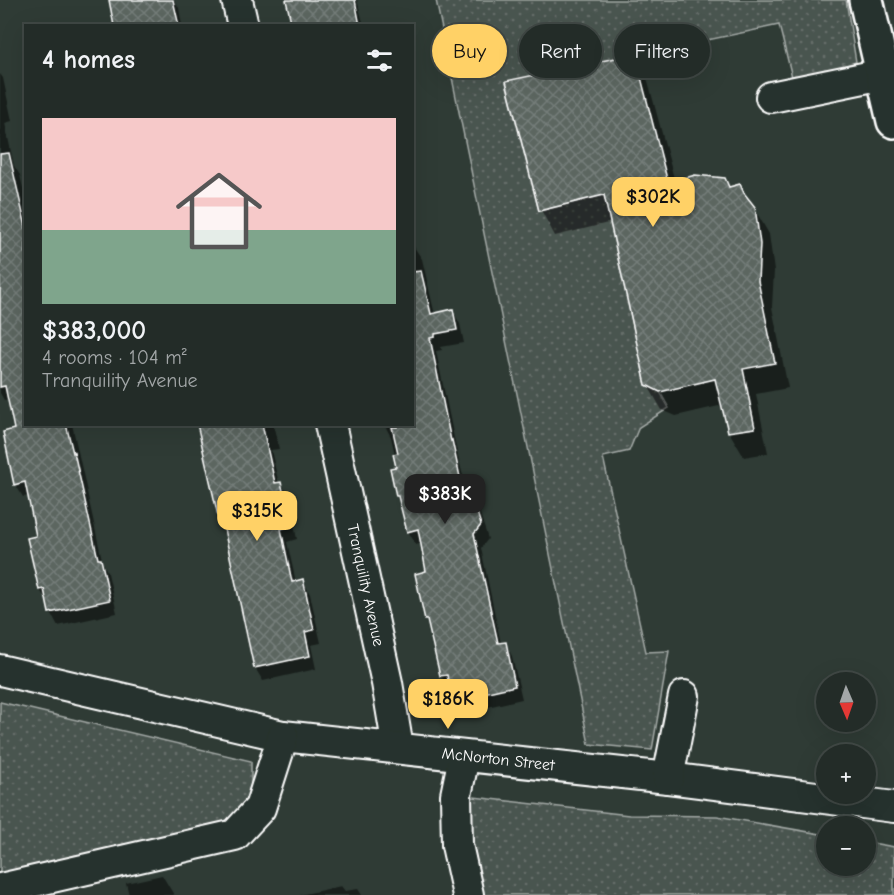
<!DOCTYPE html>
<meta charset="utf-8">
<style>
:root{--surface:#232c28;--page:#2b3430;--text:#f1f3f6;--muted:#a3a7a8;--line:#404845;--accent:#ffd166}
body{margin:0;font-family:"Comic Neue",sans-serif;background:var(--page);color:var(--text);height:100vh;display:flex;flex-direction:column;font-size:22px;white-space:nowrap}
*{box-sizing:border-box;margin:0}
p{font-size:20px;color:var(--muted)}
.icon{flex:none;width:33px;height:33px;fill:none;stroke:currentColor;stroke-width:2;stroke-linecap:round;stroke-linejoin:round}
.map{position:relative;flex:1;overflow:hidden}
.drawer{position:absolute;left:24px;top:24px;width:390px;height:402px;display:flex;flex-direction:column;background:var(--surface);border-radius:0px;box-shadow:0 6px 24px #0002,0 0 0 2px var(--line)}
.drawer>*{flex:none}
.top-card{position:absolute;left:432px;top:24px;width:372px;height:54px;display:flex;gap:12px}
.needle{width:39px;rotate:178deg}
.controls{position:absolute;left:816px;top:672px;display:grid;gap:12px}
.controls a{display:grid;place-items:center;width:60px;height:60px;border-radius:50%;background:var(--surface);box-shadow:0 6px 24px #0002,0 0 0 2px var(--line);font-size:30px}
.price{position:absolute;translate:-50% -51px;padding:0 14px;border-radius:12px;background:var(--accent);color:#111;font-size:20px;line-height:39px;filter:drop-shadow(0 2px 3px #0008)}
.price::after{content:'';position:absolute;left:50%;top:36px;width:18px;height:14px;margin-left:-9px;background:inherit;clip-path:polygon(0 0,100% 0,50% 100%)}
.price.active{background:#222;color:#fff}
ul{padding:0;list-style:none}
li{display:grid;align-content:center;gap:12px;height:318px;padding:0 18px}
li span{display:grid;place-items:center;height:186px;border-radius:0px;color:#555}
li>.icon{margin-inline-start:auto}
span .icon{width:108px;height:108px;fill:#fffc;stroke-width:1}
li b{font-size:26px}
h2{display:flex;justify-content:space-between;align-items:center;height:72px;padding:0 18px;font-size:26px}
.chip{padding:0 21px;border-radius:27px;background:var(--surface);box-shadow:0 6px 24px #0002,0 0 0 2px var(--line);font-size:21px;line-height:54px}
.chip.active{background:var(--accent);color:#111}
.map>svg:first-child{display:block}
.grass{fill:url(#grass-dots);stroke:#a4aaa7;stroke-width:1.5}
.shadow{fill:#0007}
.building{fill:url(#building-cross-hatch);stroke:#fff;stroke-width:1.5}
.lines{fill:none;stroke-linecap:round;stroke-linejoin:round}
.minor-casing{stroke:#fff;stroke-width:34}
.major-casing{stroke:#fff;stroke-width:38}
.minor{stroke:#26332d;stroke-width:30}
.major{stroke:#26332d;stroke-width:33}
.labels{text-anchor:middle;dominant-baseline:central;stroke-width:4.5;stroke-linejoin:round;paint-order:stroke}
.street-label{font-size:16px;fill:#fff;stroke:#26332d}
</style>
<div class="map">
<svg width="894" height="895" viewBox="0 0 894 895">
<defs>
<pattern id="grass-dots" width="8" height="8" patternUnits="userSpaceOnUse" patternTransform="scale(1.5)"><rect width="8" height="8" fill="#4a544f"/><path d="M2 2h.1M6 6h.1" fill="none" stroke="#656e69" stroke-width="1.8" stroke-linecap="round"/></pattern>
<pattern id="building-cross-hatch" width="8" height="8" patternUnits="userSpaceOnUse" patternTransform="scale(1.5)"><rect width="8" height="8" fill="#5b6661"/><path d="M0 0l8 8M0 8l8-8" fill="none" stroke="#747d79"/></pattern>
</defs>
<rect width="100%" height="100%" fill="#2f3b35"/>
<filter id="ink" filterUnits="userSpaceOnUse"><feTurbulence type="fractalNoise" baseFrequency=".0167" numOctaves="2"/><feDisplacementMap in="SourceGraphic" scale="12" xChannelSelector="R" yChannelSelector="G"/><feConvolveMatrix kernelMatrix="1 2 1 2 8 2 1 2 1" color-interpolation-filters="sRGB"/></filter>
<g filter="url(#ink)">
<g class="grass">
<path d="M 436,0 L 846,0 L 856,62 L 793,81 L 779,25 L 506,82 L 539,211 L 604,195 L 646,385 L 660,392 L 669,408 L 639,427 L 629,451 L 603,457 L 646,652 L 669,651 L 652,750 L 589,744 Z"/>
<path d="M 0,702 L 251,761 L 251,792 L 242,815 L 221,830 L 0,877 Z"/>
<path d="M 456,795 L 629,815 L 717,816 L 826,835 L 826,866 L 866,866 L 866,842 L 894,847 L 894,895 L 468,895 Z"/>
</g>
<g class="shadow">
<path d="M 110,0 L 174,0 L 179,8 L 182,26 L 116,26 Z"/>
<path d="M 288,0 L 357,0 L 364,26 L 294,26 Z"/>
<path d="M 634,56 L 648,81 L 675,182 L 729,188 L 754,208 L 769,234 L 774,271 L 772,307 L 788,388 L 756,394 L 768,453 L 744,457 L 729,432 L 723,405 L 676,416 L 662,410 L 647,384 L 612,222 L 555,236 L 541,210 Z"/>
<path d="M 0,74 L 3,78 L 12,121 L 5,123 L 14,166 L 20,175 L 26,201 L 26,424 L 72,424 L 103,564 L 108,573 L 117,613 L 58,626 L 51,613 L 48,602 L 40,590 L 38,537 L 29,496 L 23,497 L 15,484 L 16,431 L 9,399 L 4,400 L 0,393 Z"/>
<path d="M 412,241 L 414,247 L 422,259 L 435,315 L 453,311 L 460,324 L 464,343 L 441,347 L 442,350 L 436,351 L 457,452 L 467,492 L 469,491 L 477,504 L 488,539 L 481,548 L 501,644 L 505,643 L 512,656 L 522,699 L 461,713 L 454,699 L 451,688 L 449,689 L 441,676 L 430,626 L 426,620 L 428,572 L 422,543 L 416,545 L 408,531 L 402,503 L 397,496 L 398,468 L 391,437 L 384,424 L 412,424 Z"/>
<path d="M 203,424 L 273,424 L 279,449 L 271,450 L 279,484 L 281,483 L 288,496 L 297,539 L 287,542 L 296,582 L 303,581 L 310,594 L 321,643 L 311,645 L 316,669 L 263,681 L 255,668 L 225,525 L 219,515 Z"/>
<path d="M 162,875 L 174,895 L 129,895 L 126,883 Z"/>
<path d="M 341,886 L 345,891 L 358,889 L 362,895 L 300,895 Z"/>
</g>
<g class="building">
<path d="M 109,0 L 173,0 L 179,26 L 114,26 Z"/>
<path d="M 286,0 L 355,0 L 360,26 L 292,26 Z"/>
<path d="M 635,54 L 668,183 L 695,175 L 725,178 L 729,187 L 740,184 L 744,193 L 755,207 L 760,244 L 758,281 L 775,363 L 743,369 L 755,428 L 728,432 L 715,379 L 660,392 L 646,385 L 604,195 L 539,211 L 506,81 Z"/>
<path d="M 9,153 L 26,227 L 26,424 L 66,424 L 73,453 L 74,452 L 98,559 L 101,559 L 110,600 L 49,613 L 44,589 L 39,590 L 27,538 L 36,536 L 25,482 L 14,485 L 3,432 L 14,429 L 5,386 L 0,387 L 0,154 Z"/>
<path d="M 421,271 L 431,314 L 453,309 L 457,330 L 435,334 L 435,337 L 430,338 L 451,441 L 452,440 L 463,491 L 470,490 L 481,525 L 474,534 L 498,643 L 506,642 L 515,686 L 452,700 L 447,675 L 440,676 L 427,620 L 425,620 L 415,574 L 426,571 L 418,529 L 407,532 L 398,496 L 396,496 L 390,468 L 396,467 L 393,454 L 398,453 L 392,427 L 397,427 L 396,424 L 412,424 L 412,272 Z"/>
<path d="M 197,424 L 262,424 L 275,483 L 281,482 L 291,526 L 281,529 L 292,582 L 303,579 L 314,630 L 305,632 L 310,656 L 254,668 L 221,515 L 218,516 Z"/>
</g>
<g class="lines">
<defs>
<g id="minor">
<path d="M 237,0 L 243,26"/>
<path d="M 771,97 L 883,74"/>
<path id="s1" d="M 330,424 L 387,683 L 398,748"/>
<path id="s2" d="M 0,670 L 283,736 L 668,778 L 894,807"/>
<path d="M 464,757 L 456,795 L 457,845 L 468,895"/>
<path d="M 668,778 L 684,696"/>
<path d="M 0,889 L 235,835 L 260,808 L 283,736"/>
</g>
<path id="major" d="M 866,0 L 894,121"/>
</defs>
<use href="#minor" class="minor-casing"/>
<use href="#major" class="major-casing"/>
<use href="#minor" class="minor"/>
<use href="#major" class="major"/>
</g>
</g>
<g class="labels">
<g class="street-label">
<text stroke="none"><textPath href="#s1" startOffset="165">Tranquility Avenue</textPath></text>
<text stroke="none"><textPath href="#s2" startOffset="507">McNorton Street</textPath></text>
</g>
</g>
</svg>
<div class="controls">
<a><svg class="needle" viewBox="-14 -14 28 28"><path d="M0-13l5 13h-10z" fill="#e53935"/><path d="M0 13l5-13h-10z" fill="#a3a7a8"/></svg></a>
<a>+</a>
<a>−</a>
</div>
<b class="price" style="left:653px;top:228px">$302K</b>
<b class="price active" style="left:445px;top:525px">$383K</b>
<b class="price" style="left:257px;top:542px">$315K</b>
<b class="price" style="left:448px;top:730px">$186K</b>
<div class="top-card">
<a class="chip active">Buy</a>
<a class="chip">Rent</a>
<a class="chip">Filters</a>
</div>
<section class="drawer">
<h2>4 homes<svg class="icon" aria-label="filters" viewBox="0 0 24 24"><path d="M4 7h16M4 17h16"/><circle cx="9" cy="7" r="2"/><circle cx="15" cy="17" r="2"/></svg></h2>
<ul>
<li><span style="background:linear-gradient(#f6c9c9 60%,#7fa58c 0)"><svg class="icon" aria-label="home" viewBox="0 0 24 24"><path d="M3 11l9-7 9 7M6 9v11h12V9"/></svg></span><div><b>$383,000</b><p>4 rooms · 104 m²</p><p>Tranquility Avenue</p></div></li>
</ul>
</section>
</div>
